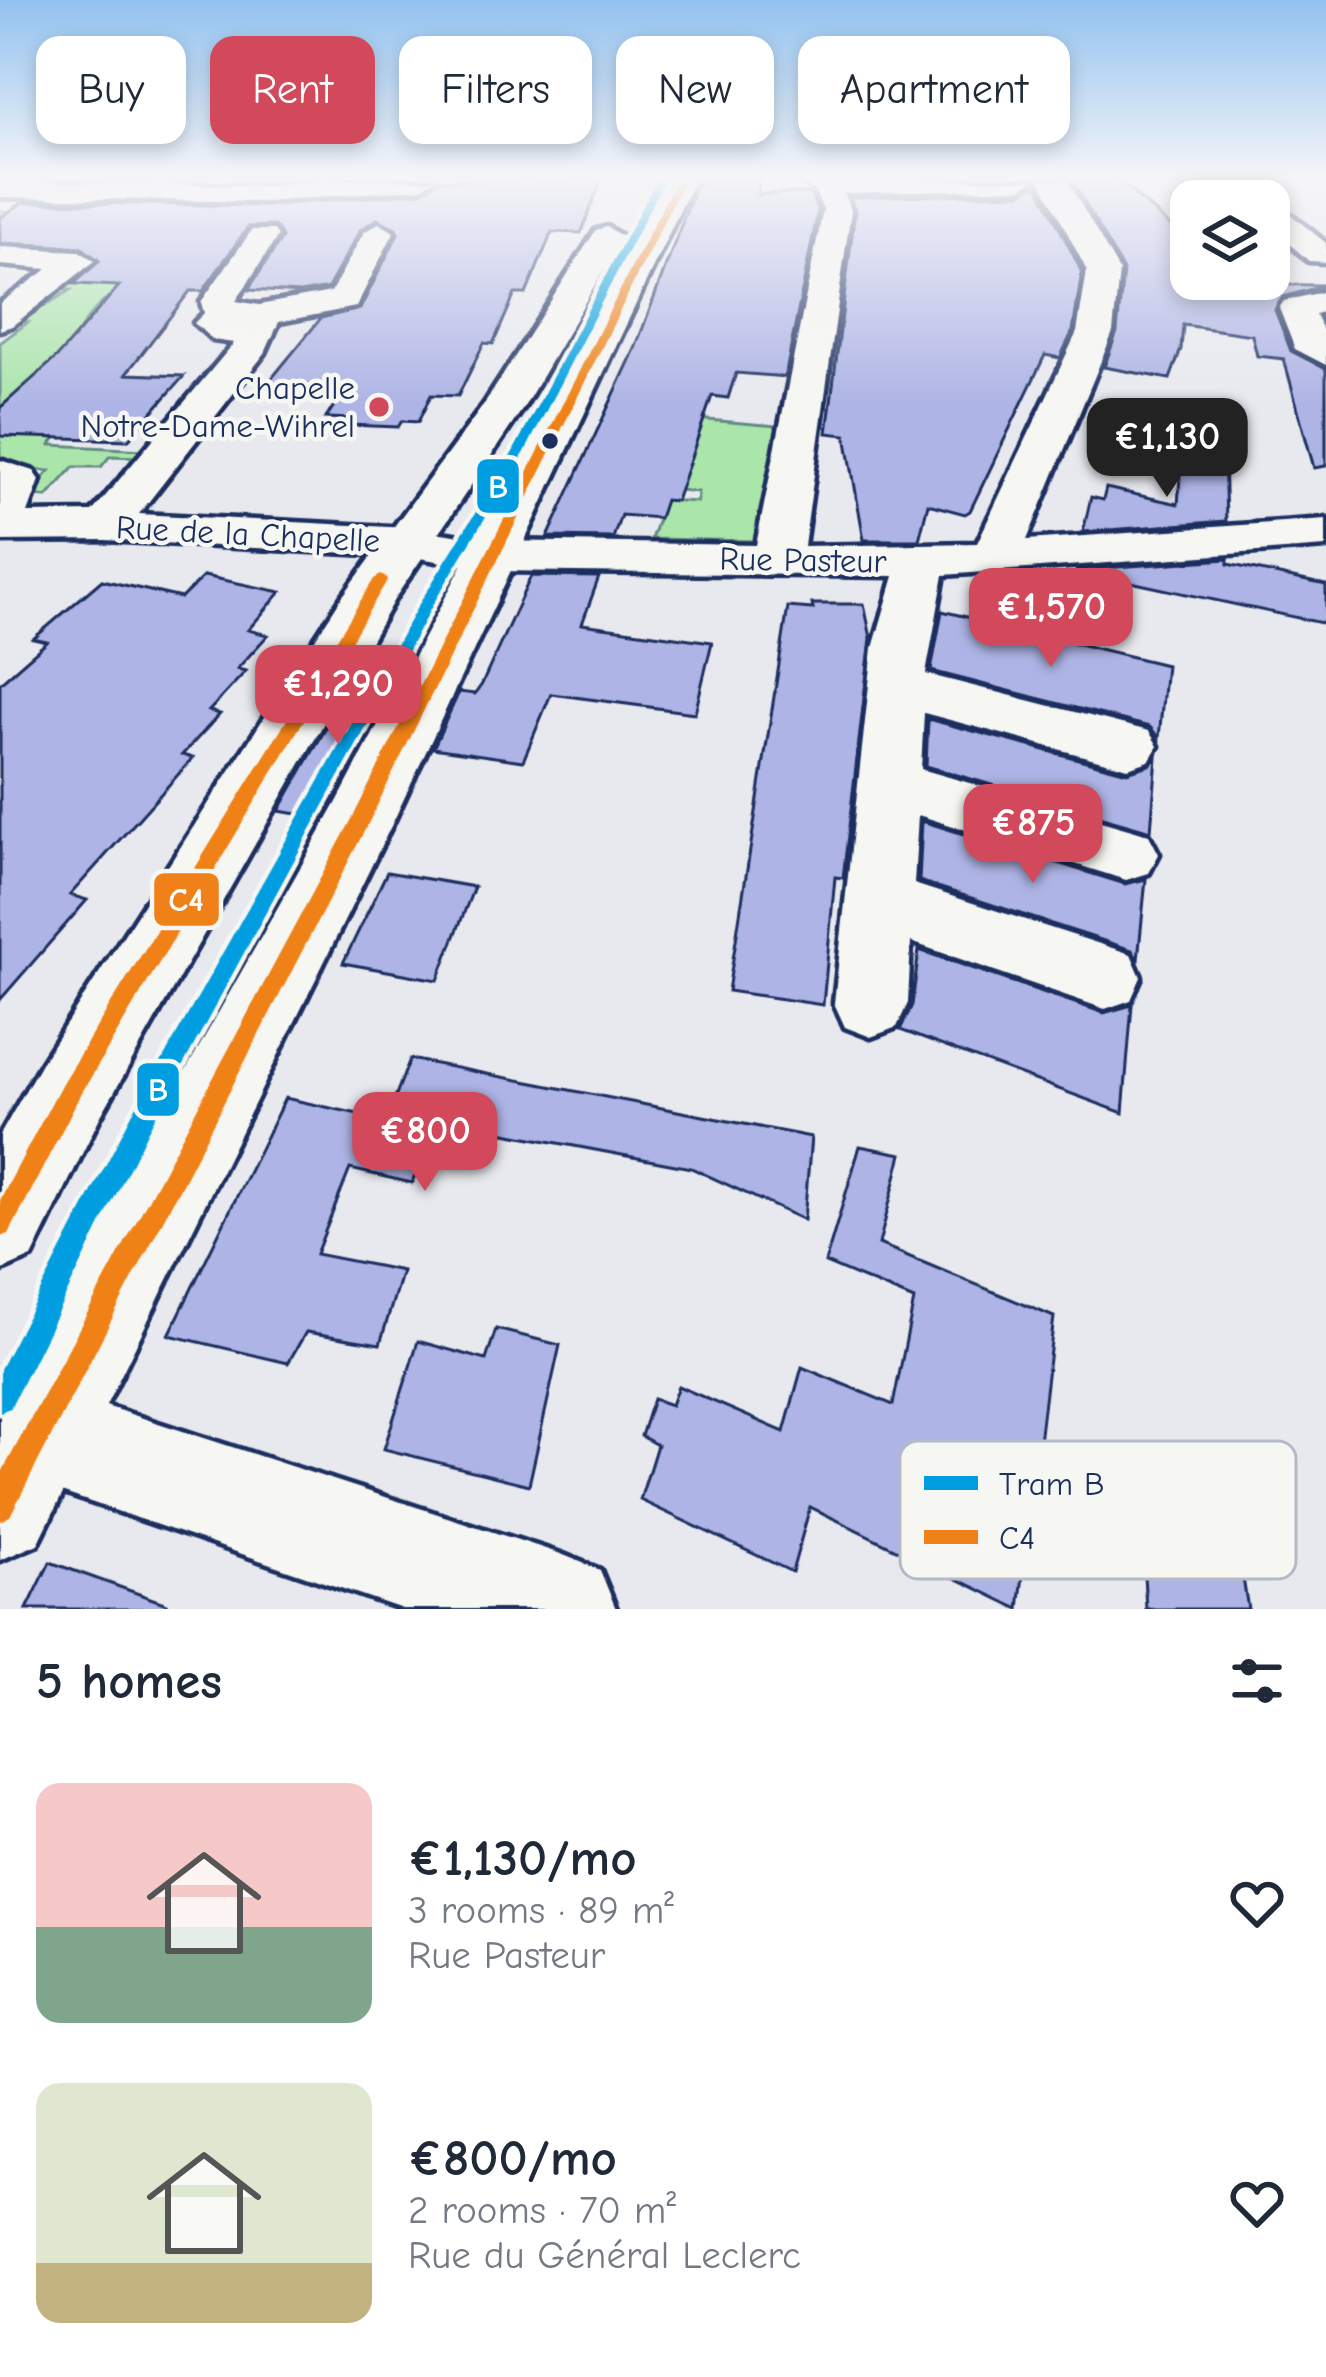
<!DOCTYPE html>
<meta charset="utf-8">
<style>
:root{--surface:#fff;--page:#f2f2f3;--text:#1f2937;--muted:#747a83;--accent:#d1495b}
body{margin:0;font-family:"Comic Neue",sans-serif;background:var(--page);color:var(--text);height:100vh;display:flex;flex-direction:column;font-size:45px;white-space:nowrap}
*{box-sizing:border-box;margin:0}
p{font-size:39px;color:var(--muted)}
.icon{flex:none;width:66px;height:66px;fill:none;stroke:currentColor;stroke-width:2;stroke-linecap:round;stroke-linejoin:round}
.map{position:relative;height:1609px;overflow:hidden}
.side{display:flex;flex-direction:column;background:var(--surface);flex:1}
.side>*{flex:none}
.hud{position:absolute;left:36px;top:36px;width:1254px;height:108px;display:flex;gap:24px}
.tools{position:absolute;left:1170px;top:180px;display:grid;gap:24px}
.tools a{display:grid;place-items:center;width:120px;height:120px;border-radius:24px;background:var(--surface);box-shadow:0 6px 18px #0003;font-size:60px}
.price{position:absolute;translate:-50% -102px;padding:0 27px;border-radius:24px;background:var(--accent);color:#fff;font-size:39px;line-height:78px;filter:drop-shadow(0 3px 6px #0008)}
.price::after{content:'';position:absolute;left:50%;top:72px;width:36px;height:27px;margin-left:-18px;background:inherit;clip-path:polygon(0 0,100% 0,50% 100%)}
.price.on{background:#222;color:#fff}
ul{padding:0;list-style:none}
li{display:flex;align-items:center;gap:36px;height:300px;padding:0 36px}
li span{display:grid;place-items:center;flex:none;width:336px;height:240px;border-radius:24px;color:#555}
li>.icon{margin-inline-start:auto}
span .icon{width:144px;height:144px;fill:#fffc;stroke-width:1}
li b{font-size:51px}
h2{display:flex;justify-content:space-between;align-items:center;height:144px;padding:0 36px;font-size:51px}
.chip{padding:0 42px;border-radius:24px;background:var(--surface);box-shadow:0 6px 18px #0003;font-size:42px;line-height:108px}
.chip.on{background:var(--accent);color:#fff}
.map>svg:first-child{display:block}
.green{fill:#aae5aa;stroke:#628a84;stroke-width:3}
.building{fill:#aeb4e5;stroke:#1b2f5e;stroke-width:3}
.lines{fill:none;stroke-linecap:round;stroke-linejoin:round}
.minor-casing{stroke:#1b2f5e;stroke-width:9}
.major-casing{stroke:#1b2f5e;stroke-width:9}
.minor{fill:#f6f6f2;fill-rule:evenodd}
.major{fill:#f6f6f2;fill-rule:evenodd}
.bus-1-casing{stroke:#f6f6f2;stroke-width:9}
.bus-1{fill:#f08118;fill-rule:evenodd}
.tram-1-casing{stroke:#f6f6f2;stroke-width:9}
.tram-1{fill:#009ee0;fill-rule:evenodd}
.poi-dot{fill:#d1495b;stroke:#f6f6f2;stroke-width:4.5}
.bus-dot{fill:#1b2f5e;stroke:#f6f6f2;stroke-width:4.5}
.labels{text-anchor:middle;dominant-baseline:central;stroke-width:9;stroke-linejoin:round;paint-order:stroke}
.far-poi-label{font-size:33px;fill:#1b2f5e;stroke:#f6f6f2;text-anchor:end}
.far-street-label{font-size:33px;fill:#1b2f5e;stroke:#f6f6f2}
.key{fill:#f6f6f2;stroke:#b4bac6;stroke-width:3}
.key-label{font-size:33px;fill:#1b2f5e}
.line-badge{stroke:#f6f6f2;stroke-width:4.5}
.badge-label{font-size:33px;text-anchor:middle;font-weight:bold;fill:#fff}
</style>
<div class="map">
<svg width="1326" height="1609" viewBox="0 0 1326 1609">
<rect width="100%" height="100%" fill="#e8e9ef"/>
<filter id="ink" filterUnits="userSpaceOnUse"><feTurbulence type="fractalNoise" baseFrequency=".00833" numOctaves="2"/><feDisplacementMap in="SourceGraphic" scale="24" xChannelSelector="R" yChannelSelector="G"/><feConvolveMatrix kernelMatrix="1 2 1 2 8 2 1 2 1" color-interpolation-filters="sRGB"/></filter>
<g filter="url(#ink)">
<g class="green">
<path d="M 0,211 L 81,213 L 229,236 L 251,235 L 243,246 C 211,246 139,277 111,296 C 88,312 70,340 67,365 L 48,365 L 0,408 L 0,343 L 28,322 L 8,320 L 29,316 L 70,290 L 53,288 L 103,250 L 0,245 Z"/>
<path d="M 696,419 L 778,426 L 755,541 L 651,539 L 665,500 L 697,502 L 698,492 L 668,489 Z"/>
<path d="M 0,430 L 56,437 L 51,445 L 146,450 L 139,457 L 110,456 L 101,467 L 74,467 L 47,497 L 27,496 L 50,471 L 0,467 Z"/>
</g>
<g class="building">
<path d="M 438,180 L 601,180 L 581,233 L 552,232 L 526,294 L 515,294 L 493,344 L 484,343 L 458,396 L 431,395 L 418,422 L 402,421 L 398,427 L 349,425 L 352,419 L 326,418 L 346,387 L 268,383 L 321,318 L 360,309 L 398,234 L 396,228 L 377,219 L 360,230 L 328,288 L 300,293 L 248,290 L 282,238 L 274,226 L 248,227 L 203,291 L 190,291 L 126,374 L 184,376 L 128,440 L 0,436 L 0,408 L 57,357 L 119,286 L 74,284 L 99,261 L 81,247 L 0,243 L 0,218 L 23,202 L 267,206 L 421,192 Z"/>
<path d="M 698,180 L 758,180 L 758,194 L 810,193 L 818,211 L 785,377 L 736,373 L 728,398 L 712,396 L 676,501 L 665,500 L 659,518 L 621,515 L 613,538 L 548,537 L 635,349 Z"/>
<path d="M 1119,181 L 1191,244 L 1191,284 L 1326,285 L 1283,297 L 1275,310 L 1291,351 L 1326,369 L 1326,466 L 1314,468 L 1284,359 L 1257,356 L 1252,335 L 1183,325 L 1181,349 L 1170,379 L 1104,367 L 1117,332 L 1123,271 L 1073,182 Z"/>
<path d="M 1032,186 L 1038,186 L 1082,272 L 1073,331 L 1060,358 L 1045,355 L 970,511 L 965,514 L 928,504 L 919,540 L 864,540 L 846,435 L 827,433 L 855,211 L 850,197 L 1021,193 Z"/>
<path d="M 1182,450 L 1224,457 L 1226,521 L 1083,532 L 1091,497 L 1103,500 L 1106,488 L 1178,504 Z"/>
<path d="M 1228,559 L 1228,564 L 1326,585 L 1326,624 L 1075,570 Z"/>
<path d="M 204,576 L 281,592 L 248,630 L 268,635 L 237,669 L 246,671 L 209,711 L 220,714 L 182,755 L 193,758 L 70,895 L 87,900 L 0,1000 L 0,683 L 47,642 L 33,639 L 102,580 L 181,598 Z"/>
<path d="M 531,576 L 599,577 L 582,624 L 712,642 L 695,713 L 551,694 L 523,761 L 433,748 L 459,692 L 475,694 L 482,684 Z"/>
<path d="M 812,604 L 864,604 L 871,638 L 843,878 L 835,877 L 823,1005 L 728,991 L 788,607 L 813,609 Z"/>
<path d="M 942,611 L 1166,665 L 1159,738 L 1150,727 L 931,671 Z"/>
<path d="M 356,675 L 396,681 L 323,818 L 279,811 Z"/>
<path d="M 928,719 L 1127,772 L 1150,765 L 1157,757 L 1151,831 L 926,766 Z"/>
<path d="M 922,821 L 1125,884 L 1146,879 L 1138,960 L 1132,950 L 919,881 Z"/>
<path d="M 387,872 L 474,887 L 438,980 L 343,963 Z"/>
<path d="M 919,950 L 1104,1013 L 1132,1005 L 1123,1113 L 900,1030 L 912,1005 Z"/>
<path d="M 410,1059 L 811,1137 L 804,1220 L 691,1168 L 436,1120 L 412,1183 L 350,1169 L 316,1254 L 402,1271 L 380,1344 L 306,1332 L 288,1363 L 169,1335 L 285,1098 L 358,1114 L 362,1104 L 390,1110 Z"/>
<path d="M 860,1146 L 902,1154 L 879,1244 L 1054,1317 L 1019,1609 L 810,1507 L 792,1572 L 640,1500 L 657,1445 L 641,1436 L 653,1399 L 671,1405 L 678,1386 L 784,1432 L 802,1367 L 893,1405 L 914,1300 L 825,1263 Z"/>
<path d="M 496,1329 L 560,1345 L 529,1485 L 384,1449 L 418,1341 L 486,1360 Z"/>
<path d="M 1142,1541 L 1242,1572 L 1248,1609 L 1146,1609 Z"/>
<path d="M 50,1562 L 167,1604 L 166,1609 L 27,1609 Z"/>
</g>
<g class="lines">
<defs>
<g id="minor">
<path d="M 328,180 L 434,180 L 421,188 L 267,202 L 0,197 L 0,181 L 267,186 Z"/>
<path d="M 797,180 L 1034,180 L 1021,188 L 843,193 L 851,210 L 804,546 L 977,543 L 1077,332 L 1087,271 L 1040,180 L 1067,180 L 1119,271 L 1113,332 L 1027,540 L 1326,519 L 1326,547 L 944,575 L 926,674 L 1149,731 L 1158,746 L 1149,761 L 1128,768 L 924,713 L 921,769 L 1149,835 L 1159,854 L 1149,873 L 1126,880 L 918,815 L 914,884 L 1131,954 L 1141,977 L 1131,1000 L 1105,1009 L 911,942 L 908,1003 L 897,1027 L 871,1037 L 845,1027 L 834,1003 L 873,648 L 894,576 L 495,571 L 408,556 L 105,540 L 0,541 L 0,460 L 34,471 L 40,480 L 28,513 L 92,512 L 234,343 L 213,340 L 194,323 L 204,313 L 201,302 L 252,230 L 274,230 L 278,236 L 236,301 L 259,305 L 331,292 L 364,232 L 379,223 L 394,232 L 356,307 L 279,322 L 265,353 L 139,514 L 408,528 L 495,541 L 756,545 L 823,210 L 814,190 Z"/>
<path d="M 1269,202 L 1279,205 L 1326,243 L 1326,262 L 1309,261 L 1269,226 Z"/>
<path d="M 0,247 L 79,251 L 95,261 L 12,326 L 0,330 L 0,303 L 48,269 L 0,265 Z"/>
<path d="M 1326,291 L 1326,311 L 1315,314 L 1326,337 L 1326,365 L 1295,349 L 1279,308 L 1284,301 Z"/>
<path d="M 38,1384 L 561,1554 L 600,1570 L 616,1609 L 402,1609 L 38,1484 L 3,1469 L 0,1462 L 3,1399 Z"/>
</g>
<g id="major">
<path d="M 666,180 L 694,180 L 394,820 L 38,1544 L 0,1560 L 0,1400 L 336,804 Z"/>
<path d="M 607,227 L 623,237 L 524,407 L 395,598 L 99,1119 L 32,1257 L 0,1271 L 0,1135 L 41,1063 L 342,597 L 485,403 L 596,230 Z"/>
</g>
</defs>
<use href="#minor" class="minor-casing"/>
<use href="#major" class="major-casing"/>
<use href="#minor" class="minor"/>
<use href="#major" class="major"/>
<defs>
<g id="bus-1">
<path d="M 676,180 L 684,180 L 370,820 L 10,1516 L 0,1521 L 0,1476 L 352,819 Z"/>
<path d="M 381,575 L 388,579 L 78,1099 L 9,1234 L 0,1237 L 0,1200 L 62,1083 L 374,579 Z"/>
</g>
</defs>
<use href="#bus-1" class="bus-1-casing"/>
<use href="#bus-1" class="bus-1"/>
<defs>
<path id="tram-1" d="M 656,180 L 664,180 L 525,452 L 433,604 L 148,1130 L 10,1408 L 0,1412 L 0,1369 L 132,1114 L 419,604 L 513,452 Z"/>
</defs>
<use href="#tram-1" class="tram-1-casing"/>
<use href="#tram-1" class="tram-1"/>
</g>
</g>
<linearGradient id="sky" x2="0" y2="1"><stop stop-color="#92c1ef"/><stop offset="0.44" stop-color="#f5f5f8"/><stop offset="1" stop-color="#f5f5f8" stop-opacity="0"/></linearGradient>
<rect width="1326" height="405" fill="url(#sky)"/>
<circle class="poi-dot" cx="379" cy="407" r="12"/>
<circle class="bus-dot" cx="550" cy="441" r="10"/>
<g class="labels">
<g class="far-poi-label">
<text x="355" y="388">Chapelle<tspan x="355" dy="38">Notre-Dame-Wihrel</tspan></text>
</g>
<g class="far-street-label">
<text transform="translate(248 534) rotate(3)">Rue de la Chapelle</text>
<text transform="translate(803 560) rotate(1)">Rue Pasteur</text>
</g>
</g>
<rect x="900" y="1441" width="396" height="138" rx="18" class="key"/>
<rect x="924" y="1476" width="54" height="14" fill="#009ee0"/>
<rect x="924" y="1530" width="54" height="14" fill="#f08118"/>
<g class="key-label">
<text x="999" y="1495">Tram B</text>
<text x="999" y="1549">C4</text>
</g>
<g class="line-badge">
<rect x="475" y="457" width="46" height="58" rx="12" fill="#009ee0"/>
<rect x="152" y="871" width="69" height="57" rx="12" fill="#f08118"/>
<rect x="135" y="1061" width="46" height="57" rx="12" fill="#009ee0"/>
</g>
<g class="badge-label">
<text x="498" y="498">B</text>
<text x="186" y="911">C4</text>
<text x="158" y="1101">B</text>
</g>
</svg>
<div class="tools">
<a><svg class="icon" aria-label="layers" viewBox="0 0 24 24"><path d="M12 4l9 5-9 5-9-5zM3 14l9 5 9-5"/></svg></a>
</div>
<b class="price on" style="left:1167px;top:500px">€1,130</b>
<b class="price" style="left:1051px;top:670px">€1,570</b>
<b class="price" style="left:338px;top:747px">€1,290</b>
<b class="price" style="left:1033px;top:886px">€875</b>
<b class="price" style="left:425px;top:1194px">€800</b>
<div class="hud">
<a class="chip">Buy</a>
<a class="chip on">Rent</a>
<a class="chip">Filters</a>
<a class="chip">New</a>
<a class="chip">Apartment</a>
</div>
</div>
<section class="side">
<h2>5 homes<svg class="icon" aria-label="filters" viewBox="0 0 24 24"><path d="M4 7h16M4 17h16"/><circle cx="9" cy="7" r="2"/><circle cx="15" cy="17" r="2"/></svg></h2>
<ul>
<li><span style="background:linear-gradient(#f6c9c9 60%,#7fa58c 0)"><svg class="icon" aria-label="home" viewBox="0 0 24 24"><path d="M3 11l9-7 9 7M6 9v11h12V9"/></svg></span><div><b>€1,130/mo</b><p>3 rooms · 89 m²</p><p>Rue Pasteur</p></div><svg class="icon" aria-label="heart" viewBox="0 0 24 24"><path d="M12 20l-8-8c-3-5 5-10 8-4 3-6 11-1 8 4z"/></svg></li>
<li><span style="background:linear-gradient(#dfe7d0 75%,#c2b280 0)"><svg class="icon" aria-label="home" viewBox="0 0 24 24"><path d="M3 11l9-7 9 7M6 9v11h12V9"/></svg></span><div><b>€800/mo</b><p>2 rooms · 70 m²</p><p>Rue du Général Leclerc</p></div><svg class="icon" aria-label="heart" viewBox="0 0 24 24"><path d="M12 20l-8-8c-3-5 5-10 8-4 3-6 11-1 8 4z"/></svg></li>
</ul>
</section>
